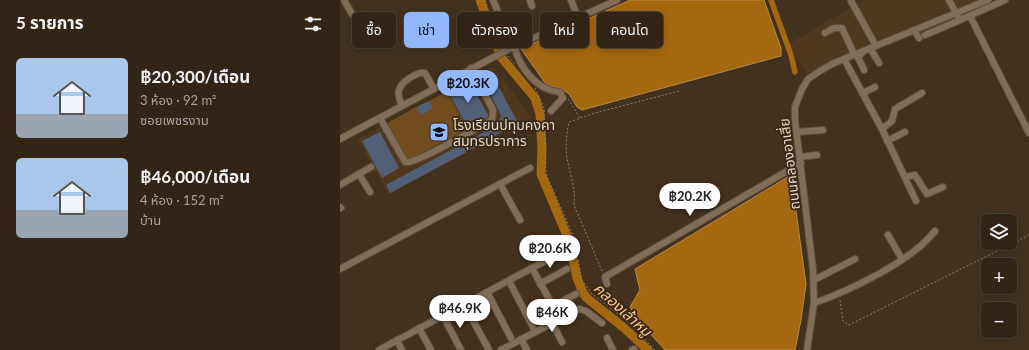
<!DOCTYPE html>
<html lang="th">
<meta charset="utf-8">
<style>
:root{--surface:#322516;--page:#3d3123;--text:#f1f3f6;--muted:#a8a5a1;--line:#4d4235;--accent:#92b7fd}
body{margin:0;font-family:Lato,"Noto Sans Thai",sans-serif;background:var(--page);color:var(--text);height:100vh;display:flex;flex-direction:column;font-size:15px;white-space:nowrap}
*{box-sizing:border-box;margin:0}
p{font-size:13px;color:var(--muted)}
.icon{flex:none;width:22px;height:22px;fill:none;stroke:currentColor;stroke-width:2;stroke-linecap:round;stroke-linejoin:round}
.map{position:relative;flex:1;overflow:hidden}
.details{display:flex;flex-direction:column;background:var(--surface);width:340px}
.details>*{flex:none}
.guide{position:absolute;left:12px;top:12px;width:380px;height:36px;display:flex;gap:8px}
.buttons{position:absolute;left:641px;top:214px;display:grid;gap:8px}
.buttons a{display:grid;place-items:center;width:36px;height:36px;border-radius:6px;background:var(--surface);box-shadow:0 2px 10px #0003,0 0 0 1px var(--line);font-size:20px}
.price{position:absolute;translate:-50% -34px;padding:0 9px;border-radius:14px;background:#fff;color:#222;font-size:13px;line-height:26px;filter:drop-shadow(0 1px 2px #0008)}
.price::after{content:'';position:absolute;left:50%;top:24px;width:12px;height:9px;margin-left:-6px;background:inherit;clip-path:polygon(0 0,100% 0,50% 100%)}
.price.on{background:var(--accent);color:#111}
ul{padding:0;list-style:none}
li{display:flex;align-items:center;gap:12px;height:100px;padding:0 16px}
li span{display:grid;place-items:center;flex:none;width:112px;height:80px;border-radius:6px;color:#555}
li>.icon{margin-inline-start:auto}
span .icon{width:48px;height:48px;fill:#fffc;stroke-width:1}
li b{font-size:17px}
h2{display:flex;justify-content:space-between;align-items:center;height:48px;padding:0 16px;font-size:17px}
.pill{padding:0 14px;border-radius:6px;background:var(--surface);box-shadow:0 2px 10px #0003,0 0 0 1px var(--line);font-size:14px;line-height:36px}
.pill.on{background:var(--accent);color:#111}
main{display:flex;flex:1;min-height:0}
.map>svg:first-child{display:block}
.built{fill:#4f381e}
.green{fill:#724d20}
.water{fill:#a46810;stroke:#b88a49}
.lines{fill:none;stroke-linecap:round;stroke-linejoin:round}
.canal{stroke:#a46810;stroke-width:5.5}
.river{stroke:#a46810;stroke-width:9}
.building{fill:#525f77}
.minor-casing{stroke:#5e4f3d;stroke-width:8}
.path{stroke:#908171;stroke-width:1;stroke-dasharray:2 2;stroke-linecap:butt}
.minor{stroke:#826e58;stroke-width:6}
.labels{text-anchor:middle;dominant-baseline:central;stroke-width:3.5;stroke-linejoin:round;paint-order:stroke}
.poi-label{font-size:14px;fill:#e5d9cd;stroke:#392713;text-anchor:start}
.street-label{font-size:14px;fill:#e5d9cd;stroke:#392713}
.water-label{font-size:15px;font-style:italic;fill:#fdcb95;stroke:#392713}
</style>
<main>
<section class="details">
<h2>5 รายการ<svg class="icon" aria-label="filters" viewBox="0 0 24 24"><path d="M4 7h16M4 17h16"/><circle cx="9" cy="7" r="2"/><circle cx="15" cy="17" r="2"/></svg></h2>
<ul>
<li><span style="background:linear-gradient(#a9c7e8 70%,#9aa5b1 0)"><svg class="icon" aria-label="home" viewBox="0 0 24 24"><path d="M3 11l9-7 9 7M6 9v11h12V9"/></svg></span><div><b>฿20,300/เดือน</b><p>3 ห้อง · 92 m²</p><p>ซอยเพชรงาม</p></div></li>
<li><span style="background:linear-gradient(#a9c7e8 65%,#9aa5b1 0)"><svg class="icon" aria-label="home" viewBox="0 0 24 24"><path d="M3 11l9-7 9 7M6 9v11h12V9"/></svg></span><div><b>฿46,000/เดือน</b><p>4 ห้อง · 152 m²</p><p>บ้าน</p></div></li>
</ul>
</section>
<div class="map">
<svg width="689" height="350" viewBox="0 0 689 350">
<rect width="100%" height="100%" fill="#43311d"/>
<g class="built">
<path d="M 523,0 L 638,0 L 494,60 L 467,74 L 449,44 Z"/>
<path d="M 153,66 L 192,118 L 48,195 L 18,139 Z"/>
</g>
<path class="green" d="M 107,91 L 127,129 L 67,161 L 46,124 L 76,107 L 81,115 L 93,108 L 89,101 Z"/>
<g class="water">
<path d="M 290,0 L 424,0 L 441,48 L 441,56 L 242,110 L 237,107 L 229,94 L 222,89 L 206,84 L 181,49 Z"/>
<path d="M 451,175 L 466,284 L 461,320 L 455,350 L 325,350 L 295,317 L 290,307 L 300,290 L 295,269 Z"/>
</g>
<g class="lines">
<path class="canal" d="M 431,0 L 451,55 L 455,72"/>
<path class="river" d="M 140,0 L 161,57 L 195,98 L 200,114 L 202,148 L 201,174 L 228,238 L 237,278 L 243,293 L 248,299 L 283,327 L 308,350"/>
</g>
<g class="building">
<path d="M 150,77 L 151,79 L 154,78 L 177,121 L 171,124 L 172,126 L 147,140 L 147,141 L 50,193 L 46,185 L 146,131 L 145,129 L 160,119 L 161,115 L 144,83 L 144,80 Z"/>
<path d="M 129,80 L 148,115 L 148,117 L 128,128 L 108,92 Z"/>
<path d="M 89,101 L 93,108 L 81,115 L 76,107 Z"/>
<path d="M 40,132 L 59,168 L 42,178 L 22,141 Z"/>
</g>
<g class="lines">
<defs>
<g id="minor">
<path d="M 4,0 L 12,14"/>
<path d="M 153,0 L 168,35"/>
<path d="M 190,0 L 192,6"/>
<path d="M 231,0 L 238,18"/>
<path d="M 511,1 L 536,46"/>
<path d="M 630,16 L 689,133"/>
<path d="M 620,20 L 665,0"/>
<path d="M 574,30 L 579,38"/>
<path d="M 485,33 L 494,28 L 502,28 L 514,54"/>
<path d="M 585,35 L 620,20 L 609,0"/>
<path d="M 174,46 C 180,68 196,90 220,92 L 223,98 L 211,111"/>
<path d="M 530,48 L 539,63"/>
<path d="M 523,52 L 518,57 L 524,70"/>
<path d="M 504,59 L 542,129 L 576,201"/>
<path d="M 523,93 L 535,87"/>
<path d="M 62,106 C 60,101 57,94 59,90 C 61,82 78,71 85,73 L 94,89"/>
<path d="M 40,118 L 65,162 C 75,165 138,127 152,120 L 153,110 L 131,68"/>
<path d="M 542,129 L 552,121 L 555,109 L 582,93"/>
<path d="M 457,132 L 483,130"/>
<path d="M 0,139 L 167,50 L 277,0"/>
<path d="M 547,141 L 565,132"/>
<path d="M 460,157 L 477,155"/>
<path d="M 19,174 L 30,192"/>
<path d="M 565,177 L 575,175 L 587,194 L 603,187"/>
<path d="M 160,184 L 180,220"/>
<path d="M 0,185 L 31,167"/>
<path d="M 0,207 L 1,208"/>
<path d="M 548,235 L 562,259"/>
<path d="M 192,268 L 220,319"/>
<path d="M 0,269 L 190,168"/>
<path d="M 474,280 L 515,259"/>
<path d="M 169,281 L 194,329"/>
<path d="M 200,284 L 227,269"/>
<path d="M 267,284 L 265,277 L 461,163"/>
<path d="M 147,292 L 171,338"/>
<path d="M 474,303 C 509,291 572,261 595,231"/>
<path d="M 124,304 L 149,350"/>
<path d="M 213,306 L 236,294"/>
<path d="M 103,316 L 121,350"/>
<path d="M 212,323 L 222,342"/>
<path d="M 79,328 L 91,350"/>
<path d="M 267,338 L 273,350"/>
<path d="M 181,339 L 187,350"/>
<path d="M 57,340 L 62,350"/>
<path d="M 39,350 L 220,253"/>
<path d="M 161,350 L 239,309 L 246,311 L 262,323"/>
<path d="M 292,350 L 294,349"/>
<path d="M 467,350 L 474,303 L 473,269 L 455,120 L 455,107 L 462,89 L 468,79 L 480,71 L 494,63 L 648,0"/>
</g>
</defs>
<use href="#minor" class="minor-casing"/>
<g class="path">
<path d="M 145,0 L 152,21 L 163,46"/>
<path d="M 168,56 L 175,64"/>
<path d="M 195,88 L 204,108 L 206,174 L 233,235 L 242,280 L 252,294 L 286,320 L 315,350"/>
<path d="M 228,99 L 240,118"/>
<path d="M 262,271 L 234,205 C 236,191 231,177 228,163 C 225,149 226,136 229,122 L 255,113 L 339,91"/>
<path d="M 500,300 L 503,321 L 509,325 L 689,235"/>
</g>
<use href="#minor" class="minor"/>
</g>
<defs>
<symbol id="school-square" viewBox="-11 -11 22 22"><rect x="-9" y="-9" width="18" height="18" rx="4" fill="#92b7fd" stroke="#392713"/><path d="M0-5L7-2L0 1L-7-2ZM-4 1L0 2.5L4 1V4Q0 6-4 4Z" fill="#111"/></symbol>
</defs>
<g fill-rule="evenodd">
<use href="#school-square" x="88" y="121" width="22" height="22"/>
</g>
<g class="labels">
<g class="poi-label">
<text x="113" y="124">โรงเรียนปทุมคงคา<tspan x="113" dy="16">สมุทรปราการ</tspan></text>
</g>
<g class="street-label">
<text transform="translate(449 164) rotate(-97)">ถนนคลองอาเสี่ย</text>
</g>
<g class="water-label">
<text transform="translate(283 309) rotate(42)">คลองเล้าหมู</text>
</g>
</g>
</svg>
<div class="buttons">
<a><svg class="icon" aria-label="layers" viewBox="0 0 24 24"><path d="M12 4l9 5-9 5-9-5zM3 14l9 5 9-5"/></svg></a>
<a>+</a>
<a>−</a>
</div>
<b class="price on" style="left:128px;top:104px">฿20.3K</b>
<b class="price" style="left:350px;top:217px">฿20.2K</b>
<b class="price" style="left:210px;top:269px">฿20.6K</b>
<b class="price" style="left:120px;top:329px">฿46.9K</b>
<b class="price" style="left:212px;top:333px">฿46K</b>
<div class="guide">
<a class="pill">ซื้อ</a>
<a class="pill on">เช่า</a>
<a class="pill">ตัวกรอง</a>
<a class="pill">ใหม่</a>
<a class="pill">คอนโด</a>
</div>
</div>
</main>
